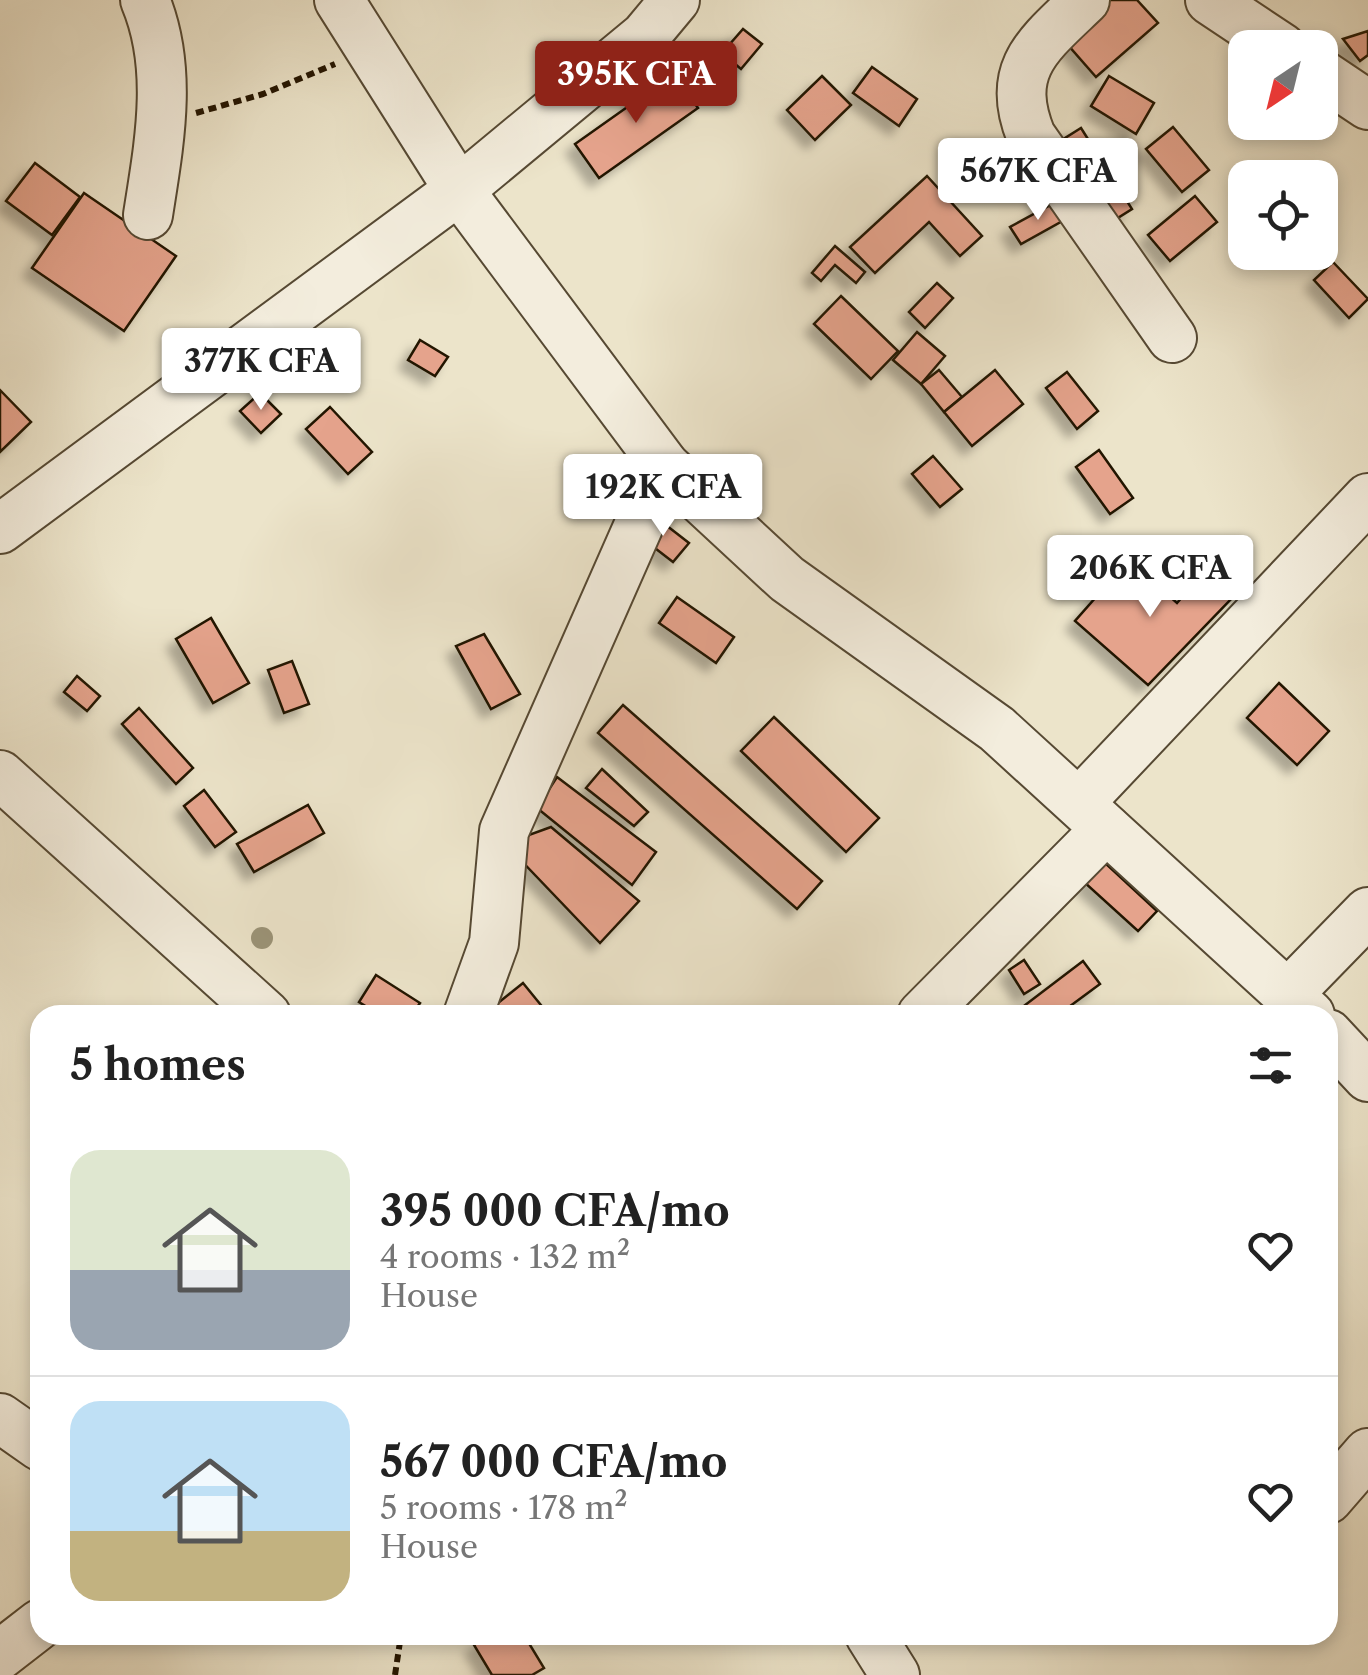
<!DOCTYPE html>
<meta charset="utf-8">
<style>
:root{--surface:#fff;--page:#f2f2f2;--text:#222;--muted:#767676;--line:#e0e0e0;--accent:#8f2418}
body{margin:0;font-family:"Libre Caslon Text",serif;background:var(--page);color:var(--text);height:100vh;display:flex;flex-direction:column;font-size:38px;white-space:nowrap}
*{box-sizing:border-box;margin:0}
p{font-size:32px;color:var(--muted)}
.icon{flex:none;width:55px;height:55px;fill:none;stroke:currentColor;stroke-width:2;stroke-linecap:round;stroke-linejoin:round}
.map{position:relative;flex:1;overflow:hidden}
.panel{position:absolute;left:30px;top:1005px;width:1308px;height:640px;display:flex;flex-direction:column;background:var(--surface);border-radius:30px;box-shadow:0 5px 15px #0003}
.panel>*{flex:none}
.needle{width:65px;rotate:215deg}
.buttons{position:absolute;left:1228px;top:30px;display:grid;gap:20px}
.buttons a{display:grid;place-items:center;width:110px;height:110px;border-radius:20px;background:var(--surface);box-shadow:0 5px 15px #0003;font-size:50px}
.price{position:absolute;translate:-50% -85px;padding:0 22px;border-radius:10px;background:#fff;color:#222;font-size:32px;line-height:65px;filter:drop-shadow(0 2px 5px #0008)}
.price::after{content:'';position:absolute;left:50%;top:60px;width:30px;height:22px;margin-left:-15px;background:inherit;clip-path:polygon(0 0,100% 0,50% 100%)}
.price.selected{background:var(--accent);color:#fff}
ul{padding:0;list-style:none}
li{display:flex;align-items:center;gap:30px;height:250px;padding:0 40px}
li+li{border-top:2px solid var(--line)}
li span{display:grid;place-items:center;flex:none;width:280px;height:200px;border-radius:30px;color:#555}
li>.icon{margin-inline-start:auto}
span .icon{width:120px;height:120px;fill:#fffc;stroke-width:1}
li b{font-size:42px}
h2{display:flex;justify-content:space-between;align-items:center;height:120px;padding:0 40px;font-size:42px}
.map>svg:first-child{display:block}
.building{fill:#e5a38c;stroke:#241501;stroke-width:2.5;filter:url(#shadow)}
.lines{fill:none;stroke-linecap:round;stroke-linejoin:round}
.minor-casing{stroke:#564933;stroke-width:52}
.path{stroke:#241501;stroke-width:6;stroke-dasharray:8 5;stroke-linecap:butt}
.minor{stroke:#f3eddd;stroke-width:48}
.tree{fill:#9b9478}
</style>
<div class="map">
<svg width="1368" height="1675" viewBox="0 0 1368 1675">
<defs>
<filter id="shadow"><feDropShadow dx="-9" dy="9" stdDeviation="5" flood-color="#0004"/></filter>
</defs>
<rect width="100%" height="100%" fill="#ece4ca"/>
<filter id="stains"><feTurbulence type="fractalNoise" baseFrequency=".002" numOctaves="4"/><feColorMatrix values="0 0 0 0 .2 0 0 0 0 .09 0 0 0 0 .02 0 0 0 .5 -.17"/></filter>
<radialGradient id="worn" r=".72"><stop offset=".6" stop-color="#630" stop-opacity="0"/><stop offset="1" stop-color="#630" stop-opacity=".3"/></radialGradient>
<g class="building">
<path d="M 1102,0 L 1137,0 L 1158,23 L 1096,77 L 1061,37 Z"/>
<path d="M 743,29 L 762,44 L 741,69 L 722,53 Z"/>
<path d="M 1368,31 L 1368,55 L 1360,61 L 1343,39 Z"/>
<path d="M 872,67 L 917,99 L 899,126 L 853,93 Z"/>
<path d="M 674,74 L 698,108 L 599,178 L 575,144 Z"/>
<path d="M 822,76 L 851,105 L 815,140 L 787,110 Z"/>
<path d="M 1109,76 L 1154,103 L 1136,134 L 1091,106 Z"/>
<path d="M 1173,127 L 1209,170 L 1182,192 L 1146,149 Z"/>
<path d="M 1081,128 L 1132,209 L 1105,226 L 1054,145 Z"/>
<path d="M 35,163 L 80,197 L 52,235 L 6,201 Z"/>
<path d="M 927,176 L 982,236 L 960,256 L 929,222 L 875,273 L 850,247 Z"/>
<path d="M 84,193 L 176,256 L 124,331 L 32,268 Z"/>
<path d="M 1195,196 L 1217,222 L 1170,261 L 1148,235 Z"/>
<path d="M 1056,202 L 1066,219 L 1021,244 L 1010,227 Z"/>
<path d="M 835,246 L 865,272 L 856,283 L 835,265 L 821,281 L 812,273 Z"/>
<path d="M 1333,262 L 1368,299 L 1349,318 L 1314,280 Z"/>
<path d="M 937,283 L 953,298 L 925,328 L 909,312 Z"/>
<path d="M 841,296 L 898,351 L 871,379 L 814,324 Z"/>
<path d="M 917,332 L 945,356 L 921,384 L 893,360 Z"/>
<path d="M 420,340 L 448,357 L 435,376 L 408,360 Z"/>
<path d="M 939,370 L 962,397 L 944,412 L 921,384 Z"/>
<path d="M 995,370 L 1023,404 L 972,446 L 944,412 Z"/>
<path d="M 1067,372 L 1098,411 L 1077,429 L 1046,388 Z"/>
<path d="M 0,390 L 31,422 L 0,452 Z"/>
<path d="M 260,393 L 281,414 L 261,433 L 240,411 Z"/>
<path d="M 330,407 L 372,452 L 348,474 L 306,429 Z"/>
<path d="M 1099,450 L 1133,498 L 1110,514 L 1076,467 Z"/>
<path d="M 933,456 L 962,489 L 940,507 L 912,474 Z"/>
<path d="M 653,515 L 689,543 L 673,562 L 638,535 Z"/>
<path d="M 1139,569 L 1177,603 L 1203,573 L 1232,598 L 1148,685 L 1075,621 L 1119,571 L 1129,580 Z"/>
<path d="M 677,597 L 734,637 L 716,663 L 659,623 Z"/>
<path d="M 211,618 L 249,683 L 213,703 L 176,639 Z"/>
<path d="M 484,634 L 520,694 L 491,709 L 456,646 Z"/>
<path d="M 292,661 L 309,704 L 284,713 L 268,670 Z"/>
<path d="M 77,676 L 100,696 L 87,711 L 64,692 Z"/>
<path d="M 1279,683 L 1329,731 L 1297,765 L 1247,718 Z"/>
<path d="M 623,705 L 822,881 L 797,909 L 598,733 Z"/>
<path d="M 139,708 L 193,768 L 176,784 L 122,724 Z"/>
<path d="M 774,717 L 879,818 L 846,852 L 741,751 Z"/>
<path d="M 602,769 L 648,812 L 634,826 L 586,788 Z"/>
<path d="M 557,777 L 656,852 L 632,885 L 537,808 Z"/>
<path d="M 204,790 L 236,832 L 215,847 L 184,806 Z"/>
<path d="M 308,805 L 324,833 L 254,872 L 237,844 Z"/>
<path d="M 551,827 L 639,901 L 600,943 L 513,852 L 526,836 Z"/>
<path d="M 1103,861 L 1157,911 L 1138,931 L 1084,882 Z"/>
<path d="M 1024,960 L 1040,984 L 1024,994 L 1009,970 Z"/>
<path d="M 1083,961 L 1100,984 L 1058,1015 L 1012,1015 Z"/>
<path d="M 376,975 L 420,1003 L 412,1015 L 380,1015 L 359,1002 Z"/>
<path d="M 523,983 L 549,1015 L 483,1015 Z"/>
<path d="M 491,1635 L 524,1635 L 544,1668 L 532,1675 L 492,1675 L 474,1645 Z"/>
</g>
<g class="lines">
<defs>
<g id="minor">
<path d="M 145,0 C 174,69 159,144 148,215"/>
<path d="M 339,0 L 459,190 L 665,466 L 787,579 L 997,729 L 1310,1015"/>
<path d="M 1085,0 C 1038,45 1004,69 1031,136 L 1172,338"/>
<path d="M 1210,0 L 1282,48"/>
<path d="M 1320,73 L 1368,105"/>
<path d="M 0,529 L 459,190 L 645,36 L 675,0"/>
<path d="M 0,775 L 266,1015"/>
<path d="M 1079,803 L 1368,498"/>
<path d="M 1289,993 L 1368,912"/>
<path d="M 468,1015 L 494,943 L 504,831 L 665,466"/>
<path d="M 922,1015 L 1106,829"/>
<path d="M 1328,1034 L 1368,1077"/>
<path d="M 0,1418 L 40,1446"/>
<path d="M 1328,1499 L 1368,1453"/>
<path d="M 870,1635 L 895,1675"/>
<path d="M 0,1655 L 40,1624"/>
</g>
</defs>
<use href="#minor" class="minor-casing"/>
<g class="path">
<path d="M 196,113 L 263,94 L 335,64"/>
<path d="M 395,1675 L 401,1635"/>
</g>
<use href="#minor" class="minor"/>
</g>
<circle class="tree" cx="262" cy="938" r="11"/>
<rect width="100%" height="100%" filter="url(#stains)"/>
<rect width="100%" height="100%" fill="url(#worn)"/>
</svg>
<div class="buttons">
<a><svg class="needle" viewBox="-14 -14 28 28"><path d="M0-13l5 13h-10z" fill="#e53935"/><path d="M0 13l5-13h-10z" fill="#767676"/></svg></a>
<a><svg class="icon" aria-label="locate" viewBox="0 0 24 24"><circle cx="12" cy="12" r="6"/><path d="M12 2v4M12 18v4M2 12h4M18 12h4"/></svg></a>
</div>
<b class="price selected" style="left:636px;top:126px">395K CFA</b>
<b class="price" style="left:1038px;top:223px">567K CFA</b>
<b class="price" style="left:261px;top:413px">377K CFA</b>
<b class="price" style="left:663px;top:539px">192K CFA</b>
<b class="price" style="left:1150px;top:620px">206K CFA</b>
<section class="panel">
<h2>5 homes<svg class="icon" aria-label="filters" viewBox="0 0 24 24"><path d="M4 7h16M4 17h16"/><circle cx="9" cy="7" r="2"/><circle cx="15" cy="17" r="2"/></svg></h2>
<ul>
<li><span style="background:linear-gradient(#dfe7d0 60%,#9aa5b1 0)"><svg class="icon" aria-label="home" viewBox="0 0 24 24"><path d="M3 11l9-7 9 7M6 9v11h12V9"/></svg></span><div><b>395 000 CFA/mo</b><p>4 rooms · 132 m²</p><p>House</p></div><svg class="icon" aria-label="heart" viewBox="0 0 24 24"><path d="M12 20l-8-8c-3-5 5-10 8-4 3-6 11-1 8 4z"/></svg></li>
<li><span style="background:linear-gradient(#bfe0f5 65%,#c2b280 0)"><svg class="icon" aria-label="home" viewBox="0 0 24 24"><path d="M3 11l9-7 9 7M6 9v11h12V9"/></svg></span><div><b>567 000 CFA/mo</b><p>5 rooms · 178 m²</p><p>House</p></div><svg class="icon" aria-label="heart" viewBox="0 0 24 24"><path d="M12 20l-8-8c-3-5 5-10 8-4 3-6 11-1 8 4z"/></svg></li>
</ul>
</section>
</div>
